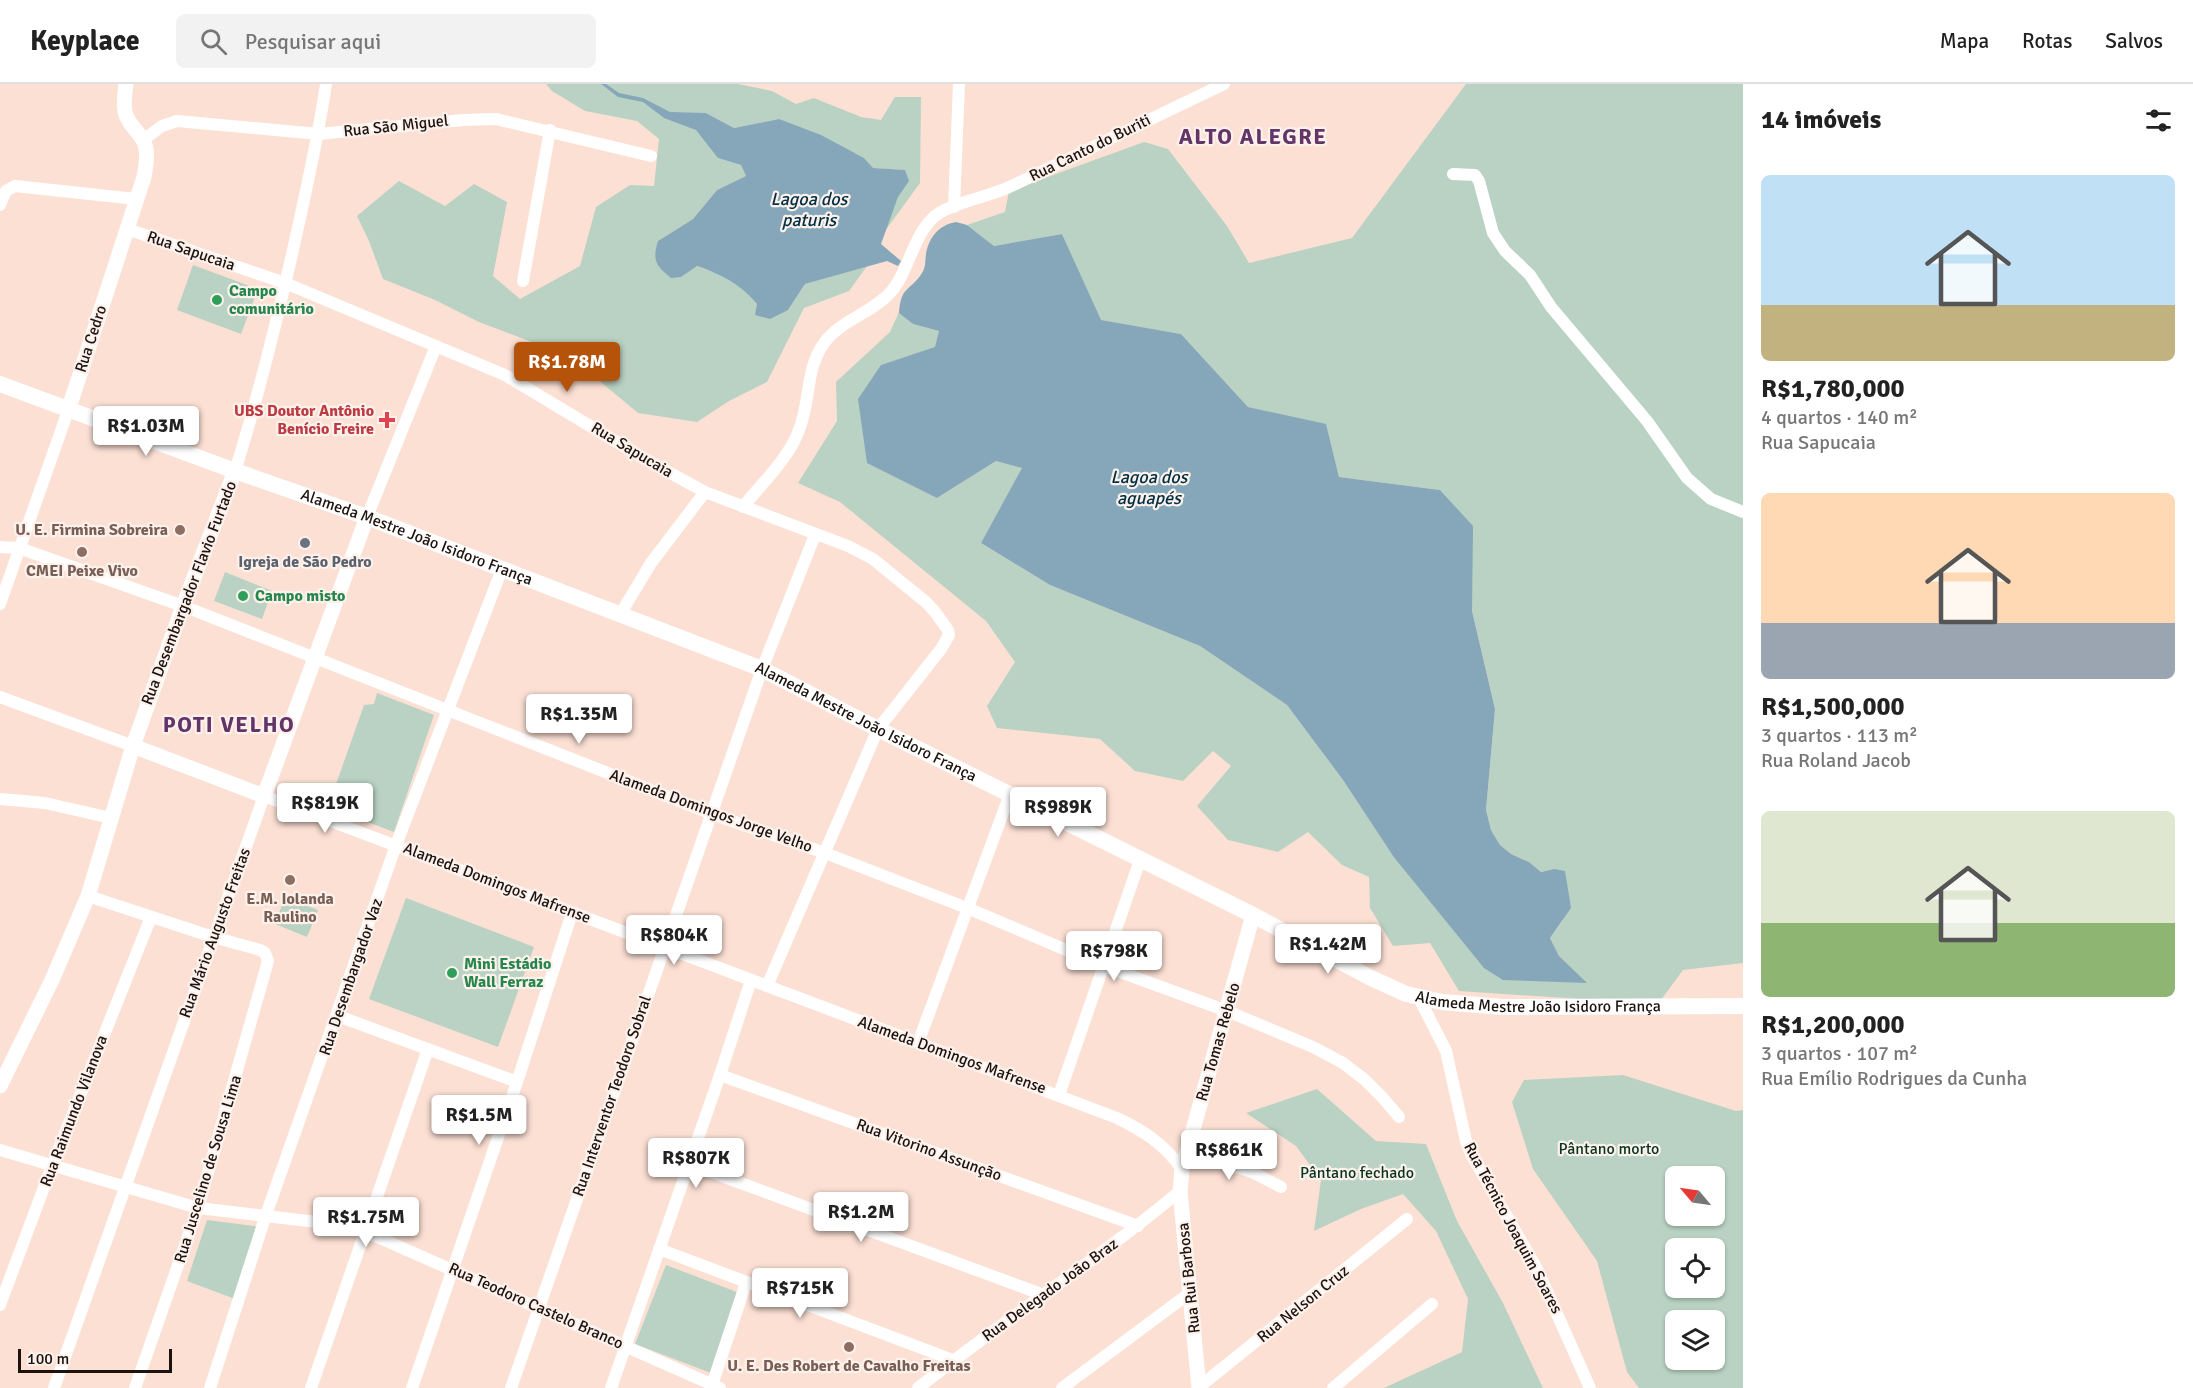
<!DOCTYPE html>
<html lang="pt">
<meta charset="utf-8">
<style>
:root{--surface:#fff;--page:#f2f2f2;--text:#222;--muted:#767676;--line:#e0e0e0;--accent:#b45309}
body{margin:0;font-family:Signika,sans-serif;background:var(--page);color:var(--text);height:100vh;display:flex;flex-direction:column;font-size:22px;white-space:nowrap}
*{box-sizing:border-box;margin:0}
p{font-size:20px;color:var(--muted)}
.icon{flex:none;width:33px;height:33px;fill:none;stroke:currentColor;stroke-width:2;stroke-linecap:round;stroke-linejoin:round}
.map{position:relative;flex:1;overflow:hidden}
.details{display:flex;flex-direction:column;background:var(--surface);width:450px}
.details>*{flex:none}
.needle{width:39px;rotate:299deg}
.tools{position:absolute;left:1665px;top:1082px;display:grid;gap:12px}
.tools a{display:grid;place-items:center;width:60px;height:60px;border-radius:9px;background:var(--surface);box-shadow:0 2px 4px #0004;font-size:30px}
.scale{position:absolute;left:18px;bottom:15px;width:154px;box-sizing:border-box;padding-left:6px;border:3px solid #1c120e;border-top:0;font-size:16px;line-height:21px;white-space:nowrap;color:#1c120e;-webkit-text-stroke:4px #fdf1ec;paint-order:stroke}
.price{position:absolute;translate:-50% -51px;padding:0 14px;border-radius:6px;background:#fff;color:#222;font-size:20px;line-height:39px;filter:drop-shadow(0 2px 3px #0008)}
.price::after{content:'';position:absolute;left:50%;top:36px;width:18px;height:14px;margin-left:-9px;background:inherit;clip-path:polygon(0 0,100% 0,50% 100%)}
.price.on{background:var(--accent);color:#fff}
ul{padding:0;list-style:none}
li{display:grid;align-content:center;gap:12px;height:318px;padding:0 18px}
li span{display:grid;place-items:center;height:186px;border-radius:9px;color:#555}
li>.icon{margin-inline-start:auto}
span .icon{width:108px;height:108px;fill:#fffc;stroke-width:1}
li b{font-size:26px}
h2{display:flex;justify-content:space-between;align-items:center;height:72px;padding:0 18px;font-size:26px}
header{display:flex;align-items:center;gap:36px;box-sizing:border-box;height:84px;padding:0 30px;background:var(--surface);border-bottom:2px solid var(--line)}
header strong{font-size:28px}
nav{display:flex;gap:33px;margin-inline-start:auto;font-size:21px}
.search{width:420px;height:54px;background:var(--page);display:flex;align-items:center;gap:15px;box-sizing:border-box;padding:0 21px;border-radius:9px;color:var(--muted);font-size:22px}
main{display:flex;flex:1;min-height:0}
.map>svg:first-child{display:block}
.green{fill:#b9d2c3;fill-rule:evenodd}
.water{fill:#86a7ba}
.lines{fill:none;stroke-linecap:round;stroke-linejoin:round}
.minor{stroke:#fff;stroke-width:12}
.tertiary{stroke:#fff;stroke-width:15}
.secondary{stroke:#fff;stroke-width:16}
.leisure-dot{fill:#2e9e5b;stroke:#fdf1ec;stroke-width:2}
.health-dot{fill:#e0444e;stroke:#fdf1ec;stroke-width:2}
.education-dot{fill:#8d6e63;stroke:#fdf1ec;stroke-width:2}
.worship-dot{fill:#6b7280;stroke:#fdf1ec;stroke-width:2}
.labels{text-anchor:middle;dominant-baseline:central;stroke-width:4.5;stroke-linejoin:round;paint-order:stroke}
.street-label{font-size:16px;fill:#1c120e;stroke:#fdf1ec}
.leisure-label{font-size:16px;font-weight:bold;fill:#27864d;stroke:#fdf1ec;text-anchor:start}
.health-label{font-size:16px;font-weight:bold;fill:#be3a42;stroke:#fdf1ec;text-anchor:end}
.education-label{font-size:16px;font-weight:bold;fill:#785e54;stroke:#fdf1ec}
.worship-label{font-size:16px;font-weight:bold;fill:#5b616d;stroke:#fdf1ec}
.park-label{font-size:16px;fill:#083520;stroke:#fdf1ec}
.water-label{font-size:18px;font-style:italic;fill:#002f44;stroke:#fdf1ec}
.district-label{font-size:22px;font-weight:bold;letter-spacing:1.5px;fill:#633468;stroke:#fdf1ec}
</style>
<header>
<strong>Keyplace</strong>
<div class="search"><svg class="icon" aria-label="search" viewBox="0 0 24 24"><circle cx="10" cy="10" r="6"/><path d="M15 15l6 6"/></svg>Pesquisar aqui</div>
<nav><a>Mapa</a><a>Rotas</a><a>Salvos</a></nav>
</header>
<main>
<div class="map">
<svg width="1743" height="1304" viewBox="0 0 1743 1304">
<rect width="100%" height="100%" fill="#fce0d4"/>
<g class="green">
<path d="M 546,0 L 738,0 L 772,7 L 796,20 L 814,14 L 861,33 L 881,36 L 895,13 L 921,13 L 920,99 L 885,147 L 898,113 L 904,86 L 872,84 L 864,74 L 779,35 L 734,44 L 706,29 L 718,74 L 741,81 L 746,92 L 717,106 L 693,135 L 658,157 L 681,193 L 696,182 L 719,190 L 746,206 L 757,220 L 788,226 L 805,200 L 867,182 L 849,207 L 804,224 L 767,298 L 729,317 L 697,338 L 638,329 L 596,294 L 548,264 L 479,238 L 435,216 L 383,195 L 369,157 L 357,132 L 399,97 L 445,122 L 474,100 L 507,118 L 493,192 L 520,215 L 580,182 L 596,123 L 630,101 L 654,102 L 659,55 L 637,37 L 585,27 L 552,7 Z"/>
<path d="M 1466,0 L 1743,0 L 1743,879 L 1683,886 L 1658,920 L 1459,907 L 1430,859 L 1393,862 L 1370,824 L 1369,793 L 1342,781 L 1308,748 L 1278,768 L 1228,756 L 1197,722 L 1231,682 L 1213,667 L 1183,697 L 1135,687 L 1100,655 L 997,644 L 987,622 L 1015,578 L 986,537 L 840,418 L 798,399 L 837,337 L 836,298 L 890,248 L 899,228 L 913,240 L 939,247 L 935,264 L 881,281 L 937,414 L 996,377 L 1023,384 L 981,459 L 1050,501 L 1200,562 L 1287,621 L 1343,696 L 1393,772 L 1586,899 L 1559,872 L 1550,854 L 1563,836 L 1554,785 L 1541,788 L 1529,778 L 1511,770 L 1500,761 L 1491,746 L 1486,726 L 1495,625 L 1472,527 L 1472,442 L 1440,406 L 1339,393 L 1326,341 L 1248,323 L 1181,250 L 1100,236 L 1062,150 L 994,162 L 967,141 L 1005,128 L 1009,107 L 1144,58 L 1168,65 L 1227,142 L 1249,179 L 1352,154 Z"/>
<path d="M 193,181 L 258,205 L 241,250 L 177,226 Z"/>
<path d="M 225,488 L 272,507 L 262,535 L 214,517 Z"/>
<path d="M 377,609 L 434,631 L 394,748 L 328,723 L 364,621 L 374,620 Z"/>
<path d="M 285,813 L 318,826 L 307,853 L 275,840 Z"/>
<path d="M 406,814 L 534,863 L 498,963 L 369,915 Z"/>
<path d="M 1623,991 L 1736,1027 L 1743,1026 L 1743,1304 L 1639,1304 L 1627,1288 L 1597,1177 L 1533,1085 L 1512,1018 L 1524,996 ZM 1676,1092 L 1714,1092 L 1714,1131 L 1676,1131 ZM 1676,1164 L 1714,1164 L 1714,1203 L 1676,1203 ZM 1676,1236 L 1714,1236 L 1714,1275 L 1676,1275 Z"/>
<path d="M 1317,1005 L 1376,1057 L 1426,1060 L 1457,1137 L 1503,1219 L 1543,1304 L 1384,1304 L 1462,1268 L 1468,1215 L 1436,1147 L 1403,1110 L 1361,1125 L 1314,1147 L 1321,1096 L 1296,1062 L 1246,1029 Z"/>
<path d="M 207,1136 L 261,1143 L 235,1215 L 187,1197 Z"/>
<path d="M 666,1181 L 742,1210 L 711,1289 L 635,1260 Z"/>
</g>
<g class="water">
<path d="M 601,0 L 606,0 L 619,9 L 643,14 L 670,28 L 706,29 L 734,44 L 779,35 L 821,51 L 864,74 L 873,84 L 905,86 L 909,97 L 898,113 L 881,160 L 901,177 L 898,182 L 887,177 L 805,200 L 788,226 L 770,235 L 755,231 L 757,220 C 741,200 720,190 697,182 L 681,193 L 671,194 C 656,182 652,177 658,157 L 693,135 L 717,106 L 746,92 L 741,81 L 718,74 L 696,46 L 664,34 L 643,18 L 618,13 Z"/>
<path d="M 956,138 L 967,141 L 994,162 L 1062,150 L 1101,236 L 1181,250 L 1248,323 L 1326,340 L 1339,393 L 1440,406 L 1473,442 L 1472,527 L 1495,625 L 1486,726 L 1491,746 L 1500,761 L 1511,770 L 1529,778 L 1541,788 L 1554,785 L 1565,787 L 1571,824 L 1550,854 L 1559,872 L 1587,899 L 1503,896 L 1484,884 L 1393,772 L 1343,696 L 1287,621 L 1200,562 L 1050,501 L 981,459 L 1022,384 L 996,377 L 937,414 L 867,379 L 858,315 L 881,281 L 935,263 L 939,247 L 913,240 L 899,229 C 901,201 910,208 922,189 C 926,183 925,177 926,170 C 929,153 939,141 956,138 Z"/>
</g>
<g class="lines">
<g class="minor">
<path d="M 143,56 L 162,42 L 177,37 L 319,50 L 463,36 L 496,35 L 651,72"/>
<path d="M 1453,90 L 1475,91 L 1479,97 L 1493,149 L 1505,167 L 1530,191 L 1551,223 L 1647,337 L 1687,394 L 1711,415 L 1743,428"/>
<path d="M 0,121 L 6,107 L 15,102 L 136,115"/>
<path d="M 954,123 L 959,0"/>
<path d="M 127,145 L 285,199 L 505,291 L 645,375 L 705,408 L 848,462 L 873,475 L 927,519 L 935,528 L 948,546 L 949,551 L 941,565 L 878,645 L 767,902"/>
<path d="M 523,197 L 550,46"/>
<path d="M 235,387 C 258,315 276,240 293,166 C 305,111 318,56 326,0"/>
<path d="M 743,423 C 762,399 789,374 799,346 C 811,316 805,286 824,259 C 841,236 870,230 889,210 C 909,189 912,152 935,132 C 951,119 987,113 1007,104 C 1080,70 1152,34 1224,0"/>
<path d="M 367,433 L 436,262"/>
<path d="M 0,463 L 19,464 L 183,522 L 712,730 L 825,769 L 967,824 L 1104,882 L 1227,927 L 1313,963 L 1343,979 L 1365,996 L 1383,1014 L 1399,1033"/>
<path d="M 0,520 L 68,327"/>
<path d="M 621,529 L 651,479 L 705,408"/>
<path d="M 0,613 L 133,662"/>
<path d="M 0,715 L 45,719 L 111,734"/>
<path d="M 88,812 L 213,853 L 260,866 L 265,869 L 268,877 L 198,1124 L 135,1304"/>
<path d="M 1419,914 L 1446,967 L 1466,1057 L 1471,1070 L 1537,1185 L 1590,1304"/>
<path d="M 338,932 L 517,998"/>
<path d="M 918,959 L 1010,710"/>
<path d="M 720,991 L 1138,1142"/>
<path d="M 1059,1011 L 1140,776"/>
<path d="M 0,1066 L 198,1124 L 317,1138 L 366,1148 L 720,1304"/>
<path d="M 1186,1068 L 1252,1088 L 1281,1103"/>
<path d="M 689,1080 L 1044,1211"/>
<path d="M 659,1165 L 953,1276"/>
<path d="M 0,1221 L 52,1082 L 151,833"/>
<path d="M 54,1304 L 264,712 L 1117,1034 C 1144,1047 1164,1060 1182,1085"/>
<path d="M 210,1304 L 266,1131 L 396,761 L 502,485"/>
<path d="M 311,1304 L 428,965"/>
<path d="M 412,1304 L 517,998 L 572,829"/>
<path d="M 511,1304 L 762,585 L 815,451"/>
<path d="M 611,1304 L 720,991 L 751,896"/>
<path d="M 711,1304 L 746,1199"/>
<path d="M 918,1304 C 1004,1236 1096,1177 1180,1107"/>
<path d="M 1062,1304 L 1191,1208"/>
<path d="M 1198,1304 L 1407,1135"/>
<path d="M 1333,1304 L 1432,1220"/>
</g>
<g class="tertiary">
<path d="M 68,327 L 144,93 C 146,81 149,67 143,56 C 137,46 128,40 125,28 C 123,19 125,9 126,0"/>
<path d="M 133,662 L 264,712 L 367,433"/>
<path d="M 0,1002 L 52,896 L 88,812 L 133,662 L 183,522 L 235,387"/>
<path d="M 1199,1304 L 1180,1107 L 1182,1085 L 1253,831"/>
</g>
<path class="secondary" id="s1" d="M 0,300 L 235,387 L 367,433 L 762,585 L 878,645 L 1253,831 L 1369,893 L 1406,910 L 1442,918 L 1502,923 L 1743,922"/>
</g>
<g class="leisure-dot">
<circle cx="217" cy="216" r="6"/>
<circle cx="243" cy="512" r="6"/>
<circle cx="452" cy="889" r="6"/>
</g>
<path class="health-dot" d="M384 327h6v6h6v6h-6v6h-6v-6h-6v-6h6z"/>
<g class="education-dot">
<circle cx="180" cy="446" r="6"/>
<circle cx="82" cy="468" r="6"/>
<circle cx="290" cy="796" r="6"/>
<circle cx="849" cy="1263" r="6"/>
</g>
<circle class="worship-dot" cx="305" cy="459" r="6"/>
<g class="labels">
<g class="street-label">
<text transform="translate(396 42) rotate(-6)">Rua São Miguel</text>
<text transform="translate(1090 64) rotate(-26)">Rua Canto do Buriti</text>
<text transform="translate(191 167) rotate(19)">Rua Sapucaia</text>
<text transform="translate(91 255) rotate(-72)">Rua Cedro</text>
<text transform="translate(632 366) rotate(31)">Rua Sapucaia</text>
<text stroke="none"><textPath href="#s1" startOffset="444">Alameda Mestre João Isidoro França</textPath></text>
<text transform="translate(189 509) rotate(-69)">Rua Desembargador Flavio Furtado</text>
<text stroke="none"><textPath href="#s1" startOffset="930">Alameda Mestre João Isidoro França</textPath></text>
<text transform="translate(711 727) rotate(20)">Alameda Domingos Jorge Velho</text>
<text transform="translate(497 799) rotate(21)">Alameda Domingos Mafrense</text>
<text transform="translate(215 849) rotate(-70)">Rua Mário Augusto Freitas</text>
<text transform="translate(351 893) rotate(-71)">Rua Desembargador Vaz</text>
<text stroke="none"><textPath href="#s1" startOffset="1668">Alameda Mestre João Isidoro França</textPath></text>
<text transform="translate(1218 958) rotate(-74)">Rua Tomas Rebelo</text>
<text transform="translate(952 971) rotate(20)">Alameda Domingos Mafrense</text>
<text transform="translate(612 1012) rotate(-71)">Rua Interventor Teodoro Sobral</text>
<text transform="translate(74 1027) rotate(-69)">Rua Raimundo Vilanova</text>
<text transform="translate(929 1066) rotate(20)">Rua Vitorino Assunção</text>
<text transform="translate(208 1085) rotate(-73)">Rua Juscelino de Sousa Lima</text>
<text transform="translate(1513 1144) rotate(62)">Rua Técnico Joaquim Soares</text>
<text transform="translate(1189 1194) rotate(-96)">Rua Rui Barbosa</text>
<text transform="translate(1050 1206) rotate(-36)">Rua Delegado João Braz</text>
<text transform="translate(1303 1220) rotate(-39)">Rua Nelson Cruz</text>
<text transform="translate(536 1222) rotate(24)">Rua Teodoro Castelo Branco</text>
</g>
<g class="leisure-label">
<text x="229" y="207">Campo<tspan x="229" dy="18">comunitário</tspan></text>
<text x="255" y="512">Campo misto</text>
<text x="464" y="880">Mini Estádio<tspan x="464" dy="18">Wall Ferraz</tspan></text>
</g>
<g class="health-label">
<text x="374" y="327">UBS Doutor Antônio<tspan x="374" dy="18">Benício Freire</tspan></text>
</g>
<g class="education-label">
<text x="168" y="446" text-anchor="end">U. E. Firmina Sobreira</text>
<text x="82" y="487">CMEI Peixe Vivo</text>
<text x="290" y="815">E.M. Iolanda<tspan x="290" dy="18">Raulino</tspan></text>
<text x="849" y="1282">U. E. Des Robert de Cavalho Freitas</text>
</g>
<g class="worship-label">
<text x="305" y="478">Igreja de São Pedro</text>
</g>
<g class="park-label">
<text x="1609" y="1065">Pântano morto</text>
<text x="1357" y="1089">Pântano fechado</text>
</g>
<g class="water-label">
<text x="809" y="115">Lagoa dos<tspan x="809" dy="21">paturis</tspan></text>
<text x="1149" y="393">Lagoa dos<tspan x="1149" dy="21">aguapés</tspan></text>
</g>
<g class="district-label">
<text x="1253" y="52">ALTO ALEGRE</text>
<text x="229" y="640">POTI VELHO</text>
</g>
</g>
</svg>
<div class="tools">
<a><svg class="needle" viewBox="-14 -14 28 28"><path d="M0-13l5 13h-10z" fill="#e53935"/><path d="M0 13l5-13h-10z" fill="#767676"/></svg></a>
<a><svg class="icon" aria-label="locate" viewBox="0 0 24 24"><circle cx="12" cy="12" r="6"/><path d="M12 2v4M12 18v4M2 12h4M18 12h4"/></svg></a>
<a><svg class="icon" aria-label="layers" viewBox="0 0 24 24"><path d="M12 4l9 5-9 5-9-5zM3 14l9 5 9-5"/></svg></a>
</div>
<div class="scale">100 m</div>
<b class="price on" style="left:567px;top:309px">R$1.78M</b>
<b class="price" style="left:146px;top:373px">R$1.03M</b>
<b class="price" style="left:579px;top:661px">R$1.35M</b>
<b class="price" style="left:325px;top:750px">R$819K</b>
<b class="price" style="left:1058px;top:754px">R$989K</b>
<b class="price" style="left:674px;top:882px">R$804K</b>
<b class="price" style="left:1328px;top:891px">R$1.42M</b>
<b class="price" style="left:1114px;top:898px">R$798K</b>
<b class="price" style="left:479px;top:1062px">R$1.5M</b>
<b class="price" style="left:1229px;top:1097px">R$861K</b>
<b class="price" style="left:696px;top:1105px">R$807K</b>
<b class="price" style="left:861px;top:1159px">R$1.2M</b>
<b class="price" style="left:366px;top:1164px">R$1.75M</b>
<b class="price" style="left:800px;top:1235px">R$715K</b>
</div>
<section class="details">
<h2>14 imóveis<svg class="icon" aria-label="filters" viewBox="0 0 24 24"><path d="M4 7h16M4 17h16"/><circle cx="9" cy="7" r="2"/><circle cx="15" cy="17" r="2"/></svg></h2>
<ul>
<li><span style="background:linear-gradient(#bfe0f5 70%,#c2b280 0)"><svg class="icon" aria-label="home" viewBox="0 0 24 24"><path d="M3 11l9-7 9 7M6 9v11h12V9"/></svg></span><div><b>R$1,780,000</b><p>4 quartos · 140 m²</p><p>Rua Sapucaia</p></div></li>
<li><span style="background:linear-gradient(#ffd9b3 70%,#9aa5b1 0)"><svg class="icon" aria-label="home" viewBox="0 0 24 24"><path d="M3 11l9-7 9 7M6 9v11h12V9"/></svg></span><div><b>R$1,500,000</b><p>3 quartos · 113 m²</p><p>Rua Roland Jacob</p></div></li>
<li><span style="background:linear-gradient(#dfe7d0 60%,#8fb573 0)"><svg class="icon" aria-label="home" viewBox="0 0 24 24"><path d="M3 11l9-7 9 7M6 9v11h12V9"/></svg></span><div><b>R$1,200,000</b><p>3 quartos · 107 m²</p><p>Rua Emílio Rodrigues da Cunha</p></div></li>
</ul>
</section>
</main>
